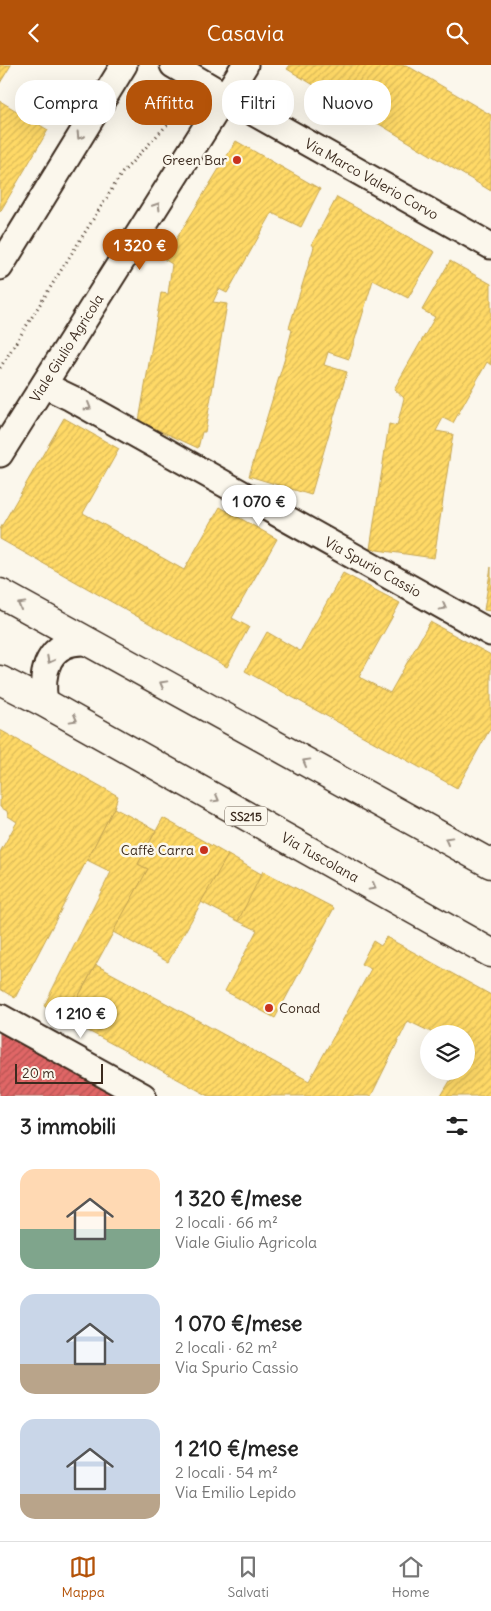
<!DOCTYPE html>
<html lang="it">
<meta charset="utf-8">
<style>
:root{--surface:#fff;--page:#f2f2f2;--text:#222;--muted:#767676;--line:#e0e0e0;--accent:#b45309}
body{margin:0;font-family:Delius,sans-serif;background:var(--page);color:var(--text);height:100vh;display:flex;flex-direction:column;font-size:19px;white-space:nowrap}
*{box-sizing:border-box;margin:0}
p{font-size:16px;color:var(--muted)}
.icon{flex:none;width:28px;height:28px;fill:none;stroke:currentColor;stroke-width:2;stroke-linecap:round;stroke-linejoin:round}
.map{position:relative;height:1031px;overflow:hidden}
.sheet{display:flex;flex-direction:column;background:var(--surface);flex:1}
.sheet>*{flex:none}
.banner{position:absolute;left:15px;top:15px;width:461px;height:45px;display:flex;gap:10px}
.controls{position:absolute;left:420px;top:960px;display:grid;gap:10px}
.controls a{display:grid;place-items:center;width:55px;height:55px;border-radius:50%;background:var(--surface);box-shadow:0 5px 20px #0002;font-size:25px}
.scale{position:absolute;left:15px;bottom:12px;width:88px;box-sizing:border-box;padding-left:5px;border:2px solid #3b2a1e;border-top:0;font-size:14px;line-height:18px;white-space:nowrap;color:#3b2a1e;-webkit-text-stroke:4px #fbf7ec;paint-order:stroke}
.price{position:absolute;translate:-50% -42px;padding:0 11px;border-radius:18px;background:#fff;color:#222;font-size:16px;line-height:32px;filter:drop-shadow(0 1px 2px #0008)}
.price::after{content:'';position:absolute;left:50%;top:30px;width:15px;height:11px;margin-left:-8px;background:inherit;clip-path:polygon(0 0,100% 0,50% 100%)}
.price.selected{background:var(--accent);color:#fff}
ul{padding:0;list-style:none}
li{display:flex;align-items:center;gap:15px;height:125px;padding:0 20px}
li span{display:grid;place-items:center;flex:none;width:140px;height:100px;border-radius:15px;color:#555}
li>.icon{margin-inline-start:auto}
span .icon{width:60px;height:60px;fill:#fffc;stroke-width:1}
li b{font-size:21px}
h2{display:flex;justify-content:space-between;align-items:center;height:60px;padding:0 20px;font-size:21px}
.tag{padding:0 18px;border-radius:20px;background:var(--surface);box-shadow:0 5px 20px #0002;font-size:18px;line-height:45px}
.tag.selected{background:var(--accent);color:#fff}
header{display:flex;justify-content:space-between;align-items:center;height:65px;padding:0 20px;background:var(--accent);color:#fff;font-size:22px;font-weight:600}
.tabs{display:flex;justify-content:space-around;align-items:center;height:70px;border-top:1px solid var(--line);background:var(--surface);font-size:14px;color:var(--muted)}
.tabs a{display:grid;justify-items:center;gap:2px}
.tabs .selected{color:var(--accent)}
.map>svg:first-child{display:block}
.homes{fill:url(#homes-hatch);stroke:#c4a450}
.shops{fill:url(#shops-hatch);stroke:#ae5450}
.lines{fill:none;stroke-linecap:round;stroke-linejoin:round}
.minor-casing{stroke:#3b2a1e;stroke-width:29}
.primary-casing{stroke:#3b2a1e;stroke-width:31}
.path{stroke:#3b2a1e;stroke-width:3;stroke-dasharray:1 4;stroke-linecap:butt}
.minor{stroke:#fbf7ec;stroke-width:25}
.primary{stroke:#fbf7ec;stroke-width:28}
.oneway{stroke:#9b9085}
.poi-dot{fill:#c8321e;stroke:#fbf7ec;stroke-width:2}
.labels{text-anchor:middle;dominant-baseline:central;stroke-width:5;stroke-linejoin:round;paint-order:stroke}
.shield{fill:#fbf7ec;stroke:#75685c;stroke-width:1}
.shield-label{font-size:12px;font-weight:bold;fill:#3b2a1e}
.poi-label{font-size:14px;fill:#3b2a1e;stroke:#fbf7ec;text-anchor:end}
.street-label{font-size:14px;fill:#3b2a1e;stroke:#fbf7ec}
</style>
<header><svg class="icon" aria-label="back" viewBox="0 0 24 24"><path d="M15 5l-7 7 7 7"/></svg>Casavia<svg class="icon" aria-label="search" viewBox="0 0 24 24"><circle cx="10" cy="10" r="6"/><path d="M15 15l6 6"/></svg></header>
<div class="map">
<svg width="491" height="1031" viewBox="0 0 491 1031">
<defs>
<pattern id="homes-hatch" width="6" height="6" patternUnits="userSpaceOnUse" patternTransform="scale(1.25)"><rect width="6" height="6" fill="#ffd966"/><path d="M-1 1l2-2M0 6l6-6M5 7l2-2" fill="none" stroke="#dbba58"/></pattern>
<pattern id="shops-hatch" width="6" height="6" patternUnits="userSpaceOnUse" patternTransform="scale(1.25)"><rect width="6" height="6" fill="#e06666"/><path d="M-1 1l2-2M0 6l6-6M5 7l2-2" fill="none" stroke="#b75453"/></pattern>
</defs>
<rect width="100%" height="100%" fill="#fbf7ec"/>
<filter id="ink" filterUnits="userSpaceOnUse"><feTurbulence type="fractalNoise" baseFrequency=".02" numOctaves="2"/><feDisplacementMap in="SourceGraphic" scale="10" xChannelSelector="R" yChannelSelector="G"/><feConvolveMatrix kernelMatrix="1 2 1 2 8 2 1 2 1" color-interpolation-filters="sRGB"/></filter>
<g filter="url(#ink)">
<g class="homes">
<path d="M 0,0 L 11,0 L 0,18 Z"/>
<path d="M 290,0 L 406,0 L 491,50 L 491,126 L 287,4 Z"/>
<path d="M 0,36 L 48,65 L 0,147 Z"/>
<path d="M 236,76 L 320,124 L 301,162 L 272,148 L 227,228 L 219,224 L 213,237 L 227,239 L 205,367 L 202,367 L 198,383 L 139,356 L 161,228 L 168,229 L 172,199 L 164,194 Z"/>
<path d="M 337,132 L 435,187 L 408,233 L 373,215 L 349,294 L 328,287 L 324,300 L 347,307 L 311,430 L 249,411 L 284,296 L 292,265 L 289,263 L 314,182 L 312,179 Z"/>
<path d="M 450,196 L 491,219 L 491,300 L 487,297 L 453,358 L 443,353 L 436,366 L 453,369 L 434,493 L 370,484 L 389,359 L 397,361 L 404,333 L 394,324 L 435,252 L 422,245 Z"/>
<path d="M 64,353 L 119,384 L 83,448 L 184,505 L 220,442 L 277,474 L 232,553 L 249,562 L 227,602 L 0,474 L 0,464 Z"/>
<path d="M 491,502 L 491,546 L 484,545 Z"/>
<path d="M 343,508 L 400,538 L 359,612 L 390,628 L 430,557 L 491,590 L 491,662 L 457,723 L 245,606 L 267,567 L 300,586 Z"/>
<path d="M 0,665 L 118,731 L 114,743 L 15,933 L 0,924 L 0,787 L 17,757 L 8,751 L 7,746 L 0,742 Z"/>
<path d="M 114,743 L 156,765 L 138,799 L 148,804 L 66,954 L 44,941 L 111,807 L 87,795 Z"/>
<path d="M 163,753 L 228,790 L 168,897 L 113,867 L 148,804 L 138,799 Z"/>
<path d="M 228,790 L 263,810 L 238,856 L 201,837 Z"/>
<path d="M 263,806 L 334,843 L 275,953 L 225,926 L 257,865 L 238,856 Z"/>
<path d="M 386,872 L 491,930 L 491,1031 L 441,1031 L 450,1016 L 461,1009 L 463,1006 L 466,1006 L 466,1000 L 473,987 L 466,984 L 466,969 L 435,969 L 408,956 L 371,1031 L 209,1031 L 66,954 L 96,900 L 309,1016 L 371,904 L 361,899 L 373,876 L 381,881 Z"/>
</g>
<path class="shops" d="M 0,968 L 117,1031 L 0,1031 Z"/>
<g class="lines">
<defs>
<g id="minor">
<path id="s1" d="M 173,0 L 256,49 L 491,181"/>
<path d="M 0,202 L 124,0"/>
<path id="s2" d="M 44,320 L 71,333 L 491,568"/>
<path id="s3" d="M 0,389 L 245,0"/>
<path d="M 45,638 C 40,607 48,575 86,577"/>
<path d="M 0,952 L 143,1031"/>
</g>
<g id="primary">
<path d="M 0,528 L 491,799"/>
<path id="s4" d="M 0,615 L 45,638 L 491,888"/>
</g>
</defs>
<use href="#minor" class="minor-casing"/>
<use href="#primary" class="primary-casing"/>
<path class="path" d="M 0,303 L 122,108 L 180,46 L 185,38"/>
<use href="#minor" class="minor"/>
<use href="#primary" class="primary"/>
</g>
<defs><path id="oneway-chevron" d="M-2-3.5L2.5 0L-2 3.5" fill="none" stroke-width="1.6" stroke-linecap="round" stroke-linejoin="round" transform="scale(1.25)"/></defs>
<g class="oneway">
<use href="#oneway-chevron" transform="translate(80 71) rotate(122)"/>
<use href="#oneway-chevron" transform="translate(157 141) rotate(-58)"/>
<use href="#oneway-chevron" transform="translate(88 342) rotate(30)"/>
<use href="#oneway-chevron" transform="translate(21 540) rotate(-151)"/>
<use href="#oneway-chevron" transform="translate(443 542) rotate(29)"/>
<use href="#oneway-chevron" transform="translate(50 595) rotate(118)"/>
<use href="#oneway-chevron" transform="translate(163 619) rotate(-151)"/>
<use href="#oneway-chevron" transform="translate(74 654) rotate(29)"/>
<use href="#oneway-chevron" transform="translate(306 697) rotate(-151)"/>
<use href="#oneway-chevron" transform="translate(216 734) rotate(29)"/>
<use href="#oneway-chevron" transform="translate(448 775) rotate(-151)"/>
<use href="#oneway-chevron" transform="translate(373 822) rotate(29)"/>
</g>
</g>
<g class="poi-dot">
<circle cx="237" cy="95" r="5"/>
<circle cx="204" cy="785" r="5"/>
<circle cx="269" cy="943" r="5"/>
</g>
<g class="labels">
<rect class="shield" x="225" y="741.5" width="42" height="19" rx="4"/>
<g class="shield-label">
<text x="246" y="751">SS215</text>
</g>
<g class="poi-label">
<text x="227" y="95">Green Bar</text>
<text x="194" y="785">Caffè Carra</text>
<text x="279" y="943" text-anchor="start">Conad</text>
</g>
<g class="street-label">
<text stroke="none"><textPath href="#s1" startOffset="229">Via Marco Valerio Corvo</textPath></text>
<text stroke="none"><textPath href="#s3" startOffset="125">Viale Giulio Agricola</textPath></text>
<text stroke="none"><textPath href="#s2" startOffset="376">Via Spurio Cassio</textPath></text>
<text stroke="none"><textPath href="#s4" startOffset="366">Via Tuscolana</textPath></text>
</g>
</g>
</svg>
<div class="controls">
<a><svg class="icon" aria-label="layers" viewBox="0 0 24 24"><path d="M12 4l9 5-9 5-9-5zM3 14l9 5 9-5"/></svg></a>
</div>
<div class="scale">20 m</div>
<b class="price selected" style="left:140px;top:206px">1 320 €</b>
<b class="price" style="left:259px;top:462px">1 070 €</b>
<b class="price" style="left:81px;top:974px">1 210 €</b>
<div class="banner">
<a class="tag">Compra</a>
<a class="tag selected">Affitta</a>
<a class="tag">Filtri</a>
<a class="tag">Nuovo</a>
</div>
</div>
<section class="sheet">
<h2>3 immobili<svg class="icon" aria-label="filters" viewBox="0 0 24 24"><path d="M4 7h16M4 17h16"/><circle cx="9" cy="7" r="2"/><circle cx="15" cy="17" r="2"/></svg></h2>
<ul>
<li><span style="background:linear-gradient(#ffd9b3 60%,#7fa58c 0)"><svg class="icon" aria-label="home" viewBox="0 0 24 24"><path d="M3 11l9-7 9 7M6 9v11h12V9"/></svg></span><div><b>1 320 €/mese</b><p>2 locali · 66 m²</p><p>Viale Giulio Agricola</p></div></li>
<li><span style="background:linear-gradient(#c9d6e8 70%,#b9a48a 0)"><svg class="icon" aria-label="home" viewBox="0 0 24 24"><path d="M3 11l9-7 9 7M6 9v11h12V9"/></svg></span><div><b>1 070 €/mese</b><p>2 locali · 62 m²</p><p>Via Spurio Cassio</p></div></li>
<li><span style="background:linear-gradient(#c9d6e8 75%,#b9a48a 0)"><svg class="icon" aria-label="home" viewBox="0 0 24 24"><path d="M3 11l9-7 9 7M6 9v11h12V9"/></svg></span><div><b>1 210 €/mese</b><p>2 locali · 54 m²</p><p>Via Emilio Lepido</p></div></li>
</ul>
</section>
<nav class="tabs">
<a class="selected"><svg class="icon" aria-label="map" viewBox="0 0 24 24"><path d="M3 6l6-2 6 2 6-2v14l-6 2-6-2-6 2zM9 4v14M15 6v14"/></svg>Mappa</a>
<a><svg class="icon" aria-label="saved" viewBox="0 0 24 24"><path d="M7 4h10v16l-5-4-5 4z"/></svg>Salvati</a>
<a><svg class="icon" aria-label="home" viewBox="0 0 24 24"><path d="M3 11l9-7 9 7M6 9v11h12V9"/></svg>Home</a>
</nav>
